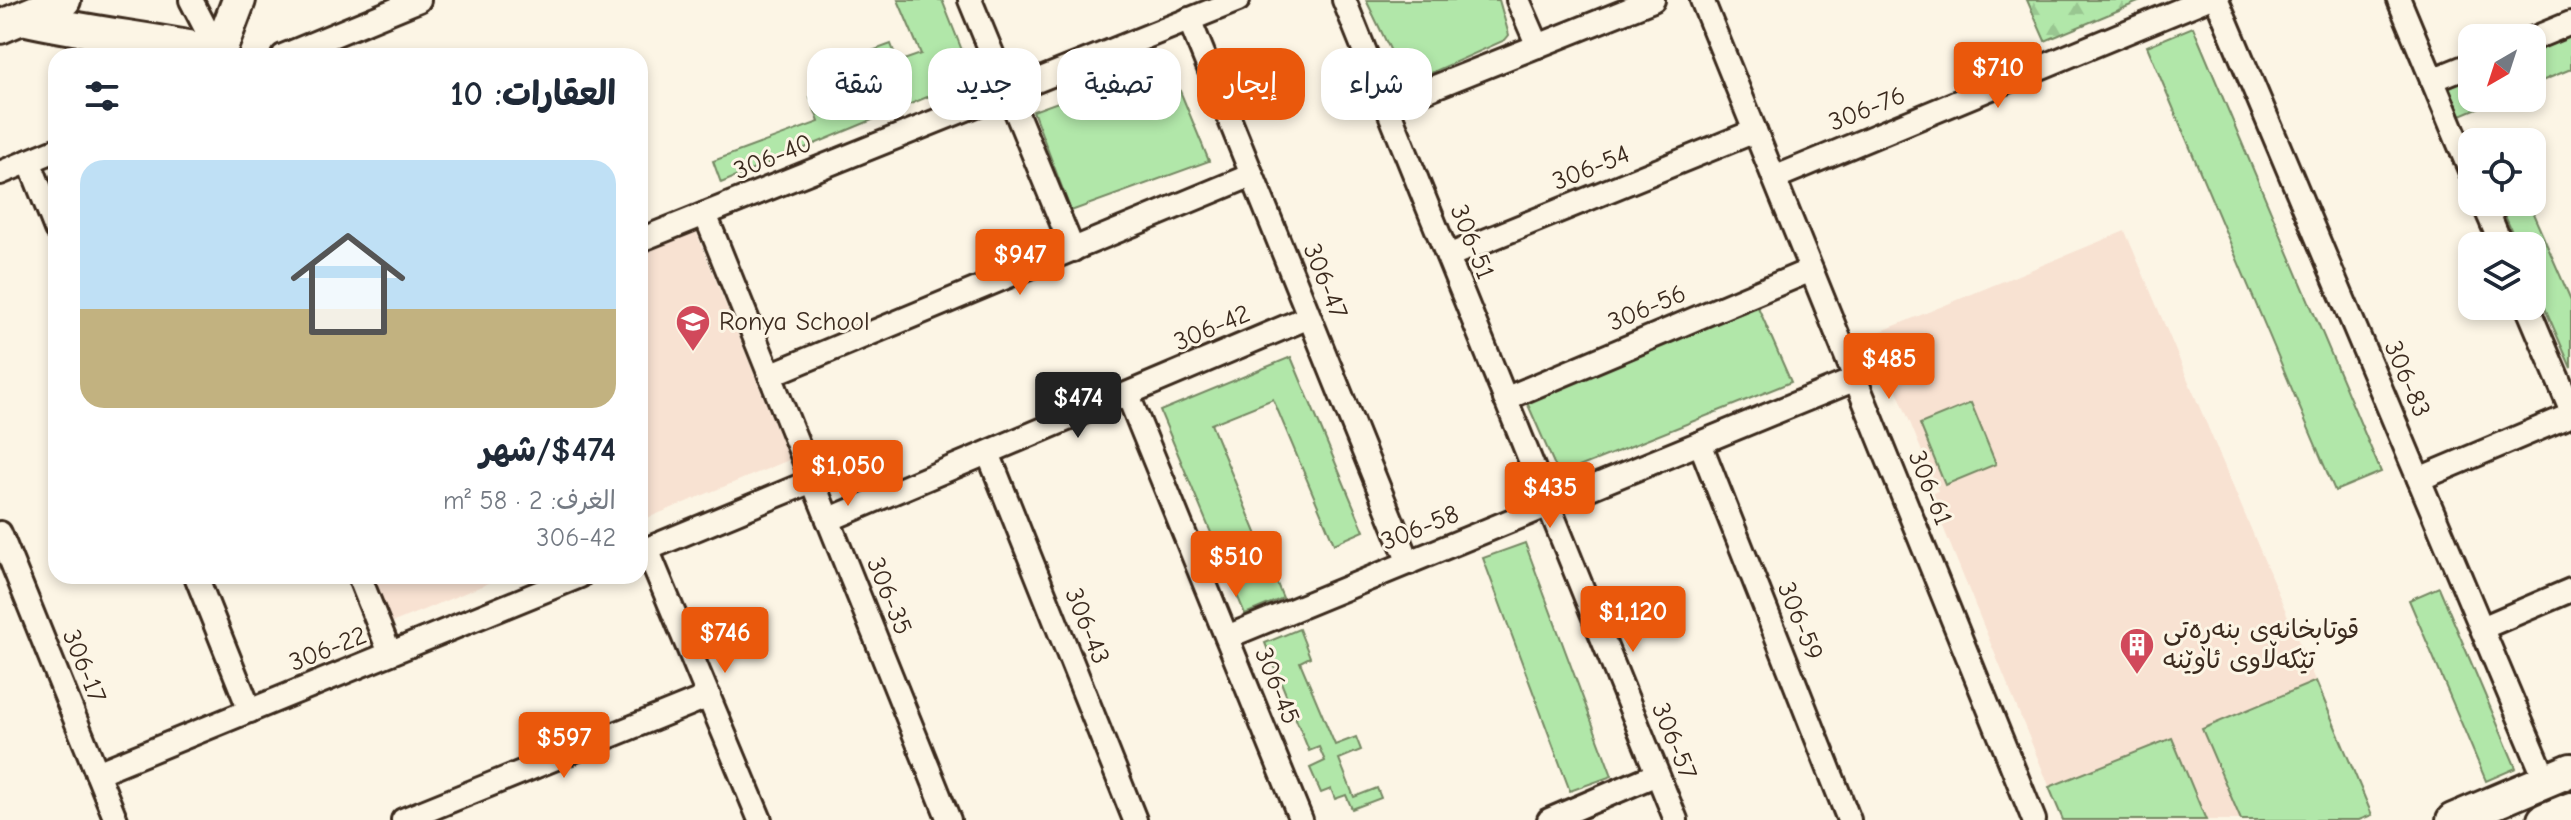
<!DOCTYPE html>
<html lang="ar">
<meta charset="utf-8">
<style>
:root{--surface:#fff;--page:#f6f6f7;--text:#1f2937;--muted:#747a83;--line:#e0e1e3;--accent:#ea580c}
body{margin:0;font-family:"Comic Neue","Playpen Sans Arabic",sans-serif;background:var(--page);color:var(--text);direction:rtl;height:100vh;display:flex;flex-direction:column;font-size:30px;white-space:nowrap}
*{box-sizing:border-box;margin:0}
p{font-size:26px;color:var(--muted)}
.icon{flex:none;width:44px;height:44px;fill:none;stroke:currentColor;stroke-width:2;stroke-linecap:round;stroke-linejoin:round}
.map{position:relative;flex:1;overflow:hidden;direction:ltr}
.drawer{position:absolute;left:48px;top:48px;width:600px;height:536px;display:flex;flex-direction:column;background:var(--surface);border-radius:24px;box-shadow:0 4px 12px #0003;direction:rtl}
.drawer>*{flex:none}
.guide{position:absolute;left:672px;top:48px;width:760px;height:72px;direction:rtl;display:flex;gap:16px}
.needle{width:52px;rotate:219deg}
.fabs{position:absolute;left:2458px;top:24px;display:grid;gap:16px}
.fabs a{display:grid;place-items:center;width:88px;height:88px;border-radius:16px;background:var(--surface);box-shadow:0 4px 12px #0003;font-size:40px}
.price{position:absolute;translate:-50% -68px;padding:0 18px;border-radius:8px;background:var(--accent);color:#fff;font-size:26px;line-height:52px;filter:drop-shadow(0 2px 4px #0008)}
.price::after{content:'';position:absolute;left:50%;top:48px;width:24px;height:18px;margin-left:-12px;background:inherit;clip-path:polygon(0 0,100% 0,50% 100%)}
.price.active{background:#222;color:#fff}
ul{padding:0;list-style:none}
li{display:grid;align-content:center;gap:16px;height:424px;padding:0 32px}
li+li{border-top:2px solid var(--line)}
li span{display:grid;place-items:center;height:248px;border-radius:24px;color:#555}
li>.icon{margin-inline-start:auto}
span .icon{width:144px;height:144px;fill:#fffc;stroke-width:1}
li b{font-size:34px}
h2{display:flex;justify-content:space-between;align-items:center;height:96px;padding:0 32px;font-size:34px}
.tag{padding:0 28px;border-radius:24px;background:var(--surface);box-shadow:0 4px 12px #0003;font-size:28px;line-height:72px}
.tag.active{background:var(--accent);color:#fff}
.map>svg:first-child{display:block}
.built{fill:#f8e2d2}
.forest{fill:url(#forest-firs);stroke:#768864;stroke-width:2}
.green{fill:#b1e7a9;stroke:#768864;stroke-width:2}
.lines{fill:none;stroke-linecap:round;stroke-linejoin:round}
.street-casing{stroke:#3b2a1e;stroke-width:28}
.secondary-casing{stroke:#3b2a1e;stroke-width:38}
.street{stroke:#fcf5e5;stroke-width:22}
.secondary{stroke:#fcf5e5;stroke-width:32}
.labels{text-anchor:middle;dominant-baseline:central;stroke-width:6;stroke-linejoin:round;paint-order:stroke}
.street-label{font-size:26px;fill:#3b2a1e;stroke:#fcf5e5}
.poi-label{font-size:26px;fill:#3b2a1e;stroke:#fcf5e5;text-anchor:start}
</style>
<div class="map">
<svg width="2571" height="820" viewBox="0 0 2571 820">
<defs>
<pattern id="forest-firs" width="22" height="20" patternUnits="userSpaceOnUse" patternTransform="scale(2)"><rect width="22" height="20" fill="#b1e7a9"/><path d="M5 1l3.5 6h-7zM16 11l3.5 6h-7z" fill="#99c691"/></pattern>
</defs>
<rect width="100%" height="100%" fill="#fcf5e5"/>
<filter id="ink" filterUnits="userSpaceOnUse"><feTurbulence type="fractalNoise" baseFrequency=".0125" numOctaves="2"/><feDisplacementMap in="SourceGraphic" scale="16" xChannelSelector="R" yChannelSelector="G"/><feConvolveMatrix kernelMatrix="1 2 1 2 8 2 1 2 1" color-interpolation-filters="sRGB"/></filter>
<g filter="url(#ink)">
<g class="built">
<path d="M 693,224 L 789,460 L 640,521 L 640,246 Z"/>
<path d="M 2125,231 L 2372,815 L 2359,820 L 2063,820 L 1930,495 L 1938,491 L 1887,366 L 1874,361 L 1865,338 Z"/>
<path d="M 365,576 L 506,576 L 384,626 Z"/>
</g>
<path class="forest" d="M 2027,0 L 2143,0 L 2045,41 Z"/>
<g class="green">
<path d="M 898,0 L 942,0 L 973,78 L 721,183 L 713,161 L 819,122 L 810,97 L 836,88 L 828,67 L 891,44 L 898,62 L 921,54 Z"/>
<path d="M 1366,0 L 1499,0 L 1509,35 L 1505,40 L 1393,90 L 1385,76 L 1400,70 Z"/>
<path d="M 2193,27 L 2381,472 L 2335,491 L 2147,46 Z"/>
<path d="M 2571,36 L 2571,69 L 2532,85 L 2532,52 Z"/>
<path d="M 1149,69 L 1160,93 L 1178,86 L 1209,161 L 1071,211 L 1033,111 Z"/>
<path d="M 2472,77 L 2472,98 L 2501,98 L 2461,115 L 2449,87 Z"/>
<path d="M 2499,202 L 2528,202 L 2571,300 L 2571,368 L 2532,278 L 2532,246 L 2518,246 Z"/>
<path d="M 1758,307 L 1791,382 L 1559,475 L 1525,398 Z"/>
<path d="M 1291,357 L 1364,531 L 1334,544 L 1273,399 L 1211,424 L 1283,598 L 1245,614 L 1160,411 Z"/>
<path d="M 1971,403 L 1996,464 L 1945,485 L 1920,424 Z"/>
<path d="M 1525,543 L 1612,776 L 1570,791 L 1483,558 Z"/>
<path d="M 2439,587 L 2516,768 L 2486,781 L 2409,600 Z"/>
<path d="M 1299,629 L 1310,657 L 1300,662 L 1335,745 L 1356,737 L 1361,750 L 1339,759 L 1354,797 L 1377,788 L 1381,798 L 1352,809 L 1346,795 L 1335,799 L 1331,789 L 1321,793 L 1310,768 L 1325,761 L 1319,747 L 1309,751 L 1265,643 Z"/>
<path d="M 2316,681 L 2372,815 L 2359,820 L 2241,820 L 2202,729 Z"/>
<path d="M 2172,738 L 2206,820 L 2063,820 L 2049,787 Z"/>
</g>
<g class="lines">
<defs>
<g id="street">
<path d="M 191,0 L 220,56"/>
<path d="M 970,0 L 1073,250"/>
<path d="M 1344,0 L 1676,820"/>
<path d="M 1518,0 L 1538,46"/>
<path d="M 1702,0 L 2034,820"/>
<path d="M 2217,0 L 2546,781"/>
<path d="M 2399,0 L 2472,175"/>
<path d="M 1189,19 L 1409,563"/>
<path d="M 2532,39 L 2571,23"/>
<path d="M 283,56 L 419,0"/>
<path d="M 2432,80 L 2472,64"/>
<path d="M 1387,106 L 1653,0"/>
<path d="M 29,161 L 56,229"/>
<path d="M 0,173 L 56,150"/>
<path d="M 1774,178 L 2204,0"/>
<path d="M 2483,202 L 2502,246"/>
<path d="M 705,214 L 949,820"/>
<path d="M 640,240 L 1238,0"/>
<path d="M 1448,256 L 1755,131"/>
<path d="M 2527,306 L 2571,410"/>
<path d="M 770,375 L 1252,175"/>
<path d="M 1128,395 L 1301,820"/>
<path d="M 1505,399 L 1811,270"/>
<path d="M 1700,443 L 1849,820"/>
<path d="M 988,453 L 1135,820"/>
<path d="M 2419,479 L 2571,415"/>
<path d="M 828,520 L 1309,317"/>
<path d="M 0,533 L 116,820"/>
<path d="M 647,549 L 760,820"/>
<path d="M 640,552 L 812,481"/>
<path d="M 196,576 L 250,711"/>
<path d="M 359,576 L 390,653"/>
<path d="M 2482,628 L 2571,590"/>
<path d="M 1227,637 L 1856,379"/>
<path d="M 97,773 L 580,576"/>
<path d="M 403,820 L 709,696"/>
<path d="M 1549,820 L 1657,774"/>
</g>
<g id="secondary">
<path d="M 22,18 C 87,33 153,39 219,53 L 239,0"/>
<path d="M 0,27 L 64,0"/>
<path d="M 2453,820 L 2571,770"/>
<path d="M 2544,820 L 2571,809"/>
</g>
</defs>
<use href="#street" class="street-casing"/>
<use href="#secondary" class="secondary-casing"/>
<use href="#street" class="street"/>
<use href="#secondary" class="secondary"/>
</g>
</g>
<defs>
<symbol id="school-pin" viewBox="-11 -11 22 30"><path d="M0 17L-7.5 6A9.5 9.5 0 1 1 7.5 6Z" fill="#d1495b" stroke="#fcf5e5"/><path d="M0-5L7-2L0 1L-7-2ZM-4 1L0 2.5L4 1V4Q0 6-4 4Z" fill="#fff"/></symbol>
<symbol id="building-pin" viewBox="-11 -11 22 30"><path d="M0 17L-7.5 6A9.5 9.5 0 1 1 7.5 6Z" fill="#d1495b" stroke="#fcf5e5"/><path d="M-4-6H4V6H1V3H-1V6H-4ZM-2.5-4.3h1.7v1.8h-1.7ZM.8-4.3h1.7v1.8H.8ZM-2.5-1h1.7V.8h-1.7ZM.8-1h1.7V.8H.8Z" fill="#fff"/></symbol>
</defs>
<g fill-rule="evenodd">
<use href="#school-pin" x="673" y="302" width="40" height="54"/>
<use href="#building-pin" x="2117" y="625" width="40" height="54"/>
</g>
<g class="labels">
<g class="street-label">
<text transform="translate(1867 109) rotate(-22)">306-76</text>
<text transform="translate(773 157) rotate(-22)">306-40</text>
<text transform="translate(1591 168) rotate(-22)">306-54</text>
<text transform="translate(1472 242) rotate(68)">306-51</text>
<text transform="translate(1325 281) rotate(68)">306-47</text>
<text transform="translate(1647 308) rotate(-23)">306-56</text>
<text transform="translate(1212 328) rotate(-23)">306-42</text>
<text transform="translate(2407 379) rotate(67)">306-83</text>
<text transform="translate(1930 488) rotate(68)">306-61</text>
<text transform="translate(1420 528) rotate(-22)">306-58</text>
<text transform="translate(889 596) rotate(68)">306-35</text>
<text transform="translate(1800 621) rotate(68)">306-59</text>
<text transform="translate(1087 626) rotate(68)">306-43</text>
<text transform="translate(328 649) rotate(-22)">306-22</text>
<text transform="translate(84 666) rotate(68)">306-17</text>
<text transform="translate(1277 686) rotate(68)">306-45</text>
<text transform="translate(1674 741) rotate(68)">306-57</text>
</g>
<g class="poi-label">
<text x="719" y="322">Ronya School</text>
<text x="2163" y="630">قوتابخانەی بنەڕەتی<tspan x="2163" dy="30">تێکەڵاوی ئاوێنە</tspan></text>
</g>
</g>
</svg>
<div class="fabs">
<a><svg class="needle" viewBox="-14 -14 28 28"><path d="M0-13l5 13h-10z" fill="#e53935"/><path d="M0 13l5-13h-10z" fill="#747a83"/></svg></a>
<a><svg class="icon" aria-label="locate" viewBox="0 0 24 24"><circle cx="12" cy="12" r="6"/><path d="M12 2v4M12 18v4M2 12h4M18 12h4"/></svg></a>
<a><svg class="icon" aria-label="layers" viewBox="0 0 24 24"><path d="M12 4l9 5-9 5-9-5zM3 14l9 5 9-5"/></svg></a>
</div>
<b class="price" style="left:1998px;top:110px">$710</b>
<b class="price" style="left:1020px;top:297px">$947</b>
<b class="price" style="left:1889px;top:401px">$485</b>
<b class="price active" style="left:1078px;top:440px">$474</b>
<b class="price" style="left:848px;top:508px">$1,050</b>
<b class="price" style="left:1550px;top:530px">$435</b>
<b class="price" style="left:1236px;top:599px">$510</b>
<b class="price" style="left:1633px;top:654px">$1,120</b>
<b class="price" style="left:725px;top:675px">$746</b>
<b class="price" style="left:564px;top:780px">$597</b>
<div class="guide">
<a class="tag">شراء</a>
<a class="tag active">إيجار</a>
<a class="tag">تصفية</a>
<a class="tag">جديد</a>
<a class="tag">شقة</a>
</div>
<section class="drawer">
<h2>العقارات: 10<svg class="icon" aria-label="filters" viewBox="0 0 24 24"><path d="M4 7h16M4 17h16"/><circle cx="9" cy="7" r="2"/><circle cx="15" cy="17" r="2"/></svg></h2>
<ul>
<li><span style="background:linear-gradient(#bfe0f5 60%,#c2b280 0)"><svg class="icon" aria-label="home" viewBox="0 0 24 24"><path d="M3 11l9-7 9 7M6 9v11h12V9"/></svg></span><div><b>$474/شهر</b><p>الغرف: 2 · 58 m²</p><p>306-42</p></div></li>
</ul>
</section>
</div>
